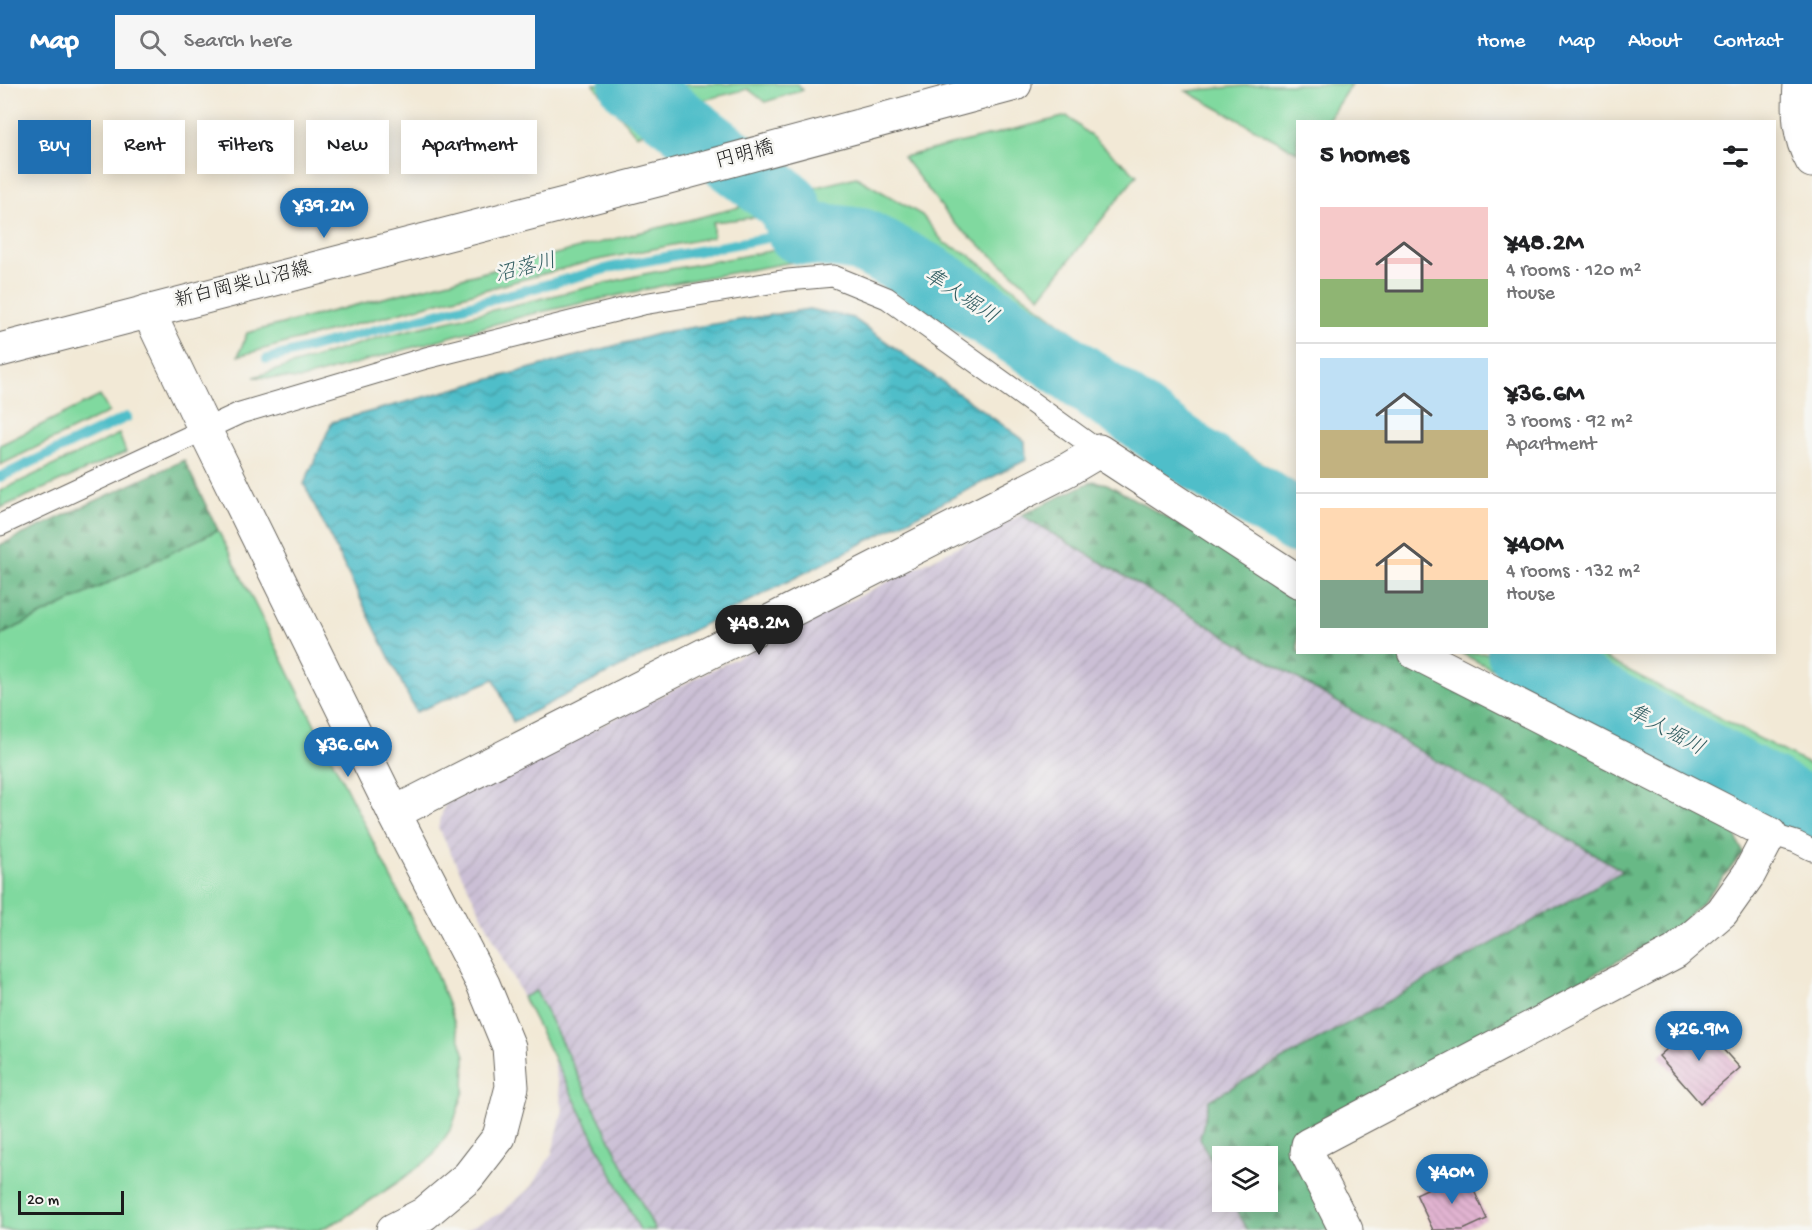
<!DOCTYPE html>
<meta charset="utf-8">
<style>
:root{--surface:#fff;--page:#f6f6f6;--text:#202124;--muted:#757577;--line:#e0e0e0;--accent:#1f6fb2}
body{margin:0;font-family:"Gochi Hand","Klee One",sans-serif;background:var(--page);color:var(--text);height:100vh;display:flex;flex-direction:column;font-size:22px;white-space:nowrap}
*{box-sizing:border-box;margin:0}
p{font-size:20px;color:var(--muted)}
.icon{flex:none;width:33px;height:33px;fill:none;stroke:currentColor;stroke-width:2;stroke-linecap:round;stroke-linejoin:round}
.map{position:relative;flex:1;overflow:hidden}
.drawer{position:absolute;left:1296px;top:36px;width:480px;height:534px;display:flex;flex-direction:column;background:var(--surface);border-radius:0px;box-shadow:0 3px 15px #0003}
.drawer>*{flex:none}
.hud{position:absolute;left:18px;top:36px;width:570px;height:54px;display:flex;gap:12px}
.tools{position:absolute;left:1212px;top:1062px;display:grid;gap:12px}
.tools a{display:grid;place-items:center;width:66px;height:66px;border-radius:0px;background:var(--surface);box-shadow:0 3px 15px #0003;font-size:30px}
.scale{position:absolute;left:18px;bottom:15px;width:106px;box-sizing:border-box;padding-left:6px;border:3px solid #1c1c1c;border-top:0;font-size:16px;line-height:21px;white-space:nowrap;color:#1c1c1c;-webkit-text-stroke:4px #f6f6f2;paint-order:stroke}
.price{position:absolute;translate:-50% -51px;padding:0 14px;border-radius:21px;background:var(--accent);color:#fff;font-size:20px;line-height:39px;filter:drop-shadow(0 2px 3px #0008)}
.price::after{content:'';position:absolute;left:50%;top:36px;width:18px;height:14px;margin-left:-9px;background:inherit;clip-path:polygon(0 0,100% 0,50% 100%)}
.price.on{background:#222;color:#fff}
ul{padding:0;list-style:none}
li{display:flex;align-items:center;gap:18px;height:150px;padding:0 24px}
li+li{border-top:2px solid var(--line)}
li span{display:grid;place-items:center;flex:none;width:168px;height:120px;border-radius:0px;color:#555}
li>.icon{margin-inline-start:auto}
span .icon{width:72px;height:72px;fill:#fffc;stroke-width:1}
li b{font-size:26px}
h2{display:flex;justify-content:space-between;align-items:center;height:72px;padding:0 24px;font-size:26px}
.tag{padding:0 21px;border-radius:0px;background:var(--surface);box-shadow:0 3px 15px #0003;font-size:21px;line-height:54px}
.tag.on{background:var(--accent);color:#fff}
header{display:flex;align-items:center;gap:36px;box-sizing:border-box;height:84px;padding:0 30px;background:var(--accent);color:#fff}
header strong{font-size:28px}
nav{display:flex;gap:33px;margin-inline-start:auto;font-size:21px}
.search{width:420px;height:54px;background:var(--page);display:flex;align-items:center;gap:15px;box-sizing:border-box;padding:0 21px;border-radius:0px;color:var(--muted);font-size:22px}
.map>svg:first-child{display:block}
.industrial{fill:url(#industrial-furrows)}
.green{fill:#80d99f;stroke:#4e7a5e;stroke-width:1.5}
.forest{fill:url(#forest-firs);stroke:#426a51;stroke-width:1.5}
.water{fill:url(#water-waves);stroke:#366d72;stroke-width:1.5}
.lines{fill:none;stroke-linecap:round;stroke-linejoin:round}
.stream{stroke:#50bec9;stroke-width:10}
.river{stroke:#50bec9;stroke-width:64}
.building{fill:url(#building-back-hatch)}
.service-casing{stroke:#67645d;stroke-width:23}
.minor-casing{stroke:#67645d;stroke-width:35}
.tertiary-casing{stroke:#67645d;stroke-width:35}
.service{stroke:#fff;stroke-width:21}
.minor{stroke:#fff;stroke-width:33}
.tertiary{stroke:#fff;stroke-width:33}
.labels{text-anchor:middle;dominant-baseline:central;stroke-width:5;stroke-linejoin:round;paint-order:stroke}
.street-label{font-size:20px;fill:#1c1c1c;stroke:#f6f6f2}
.water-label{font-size:21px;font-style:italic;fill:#315d61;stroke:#f6f6f2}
</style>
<header>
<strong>Map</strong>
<div class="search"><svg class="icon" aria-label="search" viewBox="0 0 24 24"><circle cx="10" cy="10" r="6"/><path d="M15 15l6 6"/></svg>Search here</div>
<nav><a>Home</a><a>Map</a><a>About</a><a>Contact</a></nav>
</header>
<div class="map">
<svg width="1812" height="1146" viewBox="0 0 1812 1146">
<defs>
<pattern id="industrial-furrows" width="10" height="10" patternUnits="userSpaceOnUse" patternTransform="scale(1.5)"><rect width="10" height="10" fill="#cbbfd5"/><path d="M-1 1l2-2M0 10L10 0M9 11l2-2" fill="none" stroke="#aea4b6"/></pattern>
<pattern id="forest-firs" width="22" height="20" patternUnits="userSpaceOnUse" patternTransform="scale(1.5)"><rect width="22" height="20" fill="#68b986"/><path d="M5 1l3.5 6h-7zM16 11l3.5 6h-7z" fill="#55966d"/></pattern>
<pattern id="water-waves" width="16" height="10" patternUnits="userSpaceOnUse" patternTransform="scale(1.5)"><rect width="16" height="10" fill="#50bec9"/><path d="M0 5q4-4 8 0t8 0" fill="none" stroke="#429aa2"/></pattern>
<pattern id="building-back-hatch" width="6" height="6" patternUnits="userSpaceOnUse" patternTransform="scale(1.5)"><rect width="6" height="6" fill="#e2b4d1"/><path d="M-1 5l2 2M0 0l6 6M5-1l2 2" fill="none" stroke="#c19ab3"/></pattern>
</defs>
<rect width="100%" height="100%" fill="#f6f6f2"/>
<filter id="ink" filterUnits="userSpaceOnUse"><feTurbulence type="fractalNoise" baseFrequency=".0167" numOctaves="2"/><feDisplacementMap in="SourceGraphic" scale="12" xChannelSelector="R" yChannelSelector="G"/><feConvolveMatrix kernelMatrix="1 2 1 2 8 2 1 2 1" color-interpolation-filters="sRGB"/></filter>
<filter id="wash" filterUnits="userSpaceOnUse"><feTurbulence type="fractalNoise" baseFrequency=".008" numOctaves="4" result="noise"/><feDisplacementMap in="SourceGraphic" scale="24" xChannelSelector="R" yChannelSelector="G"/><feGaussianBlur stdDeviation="1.35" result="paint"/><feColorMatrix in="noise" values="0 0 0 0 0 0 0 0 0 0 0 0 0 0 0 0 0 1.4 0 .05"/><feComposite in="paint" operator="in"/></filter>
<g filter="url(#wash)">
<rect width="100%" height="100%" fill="#f2e9d6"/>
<path class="industrial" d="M 1021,431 L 1624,787 L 1209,1016 L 1200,1055 L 1222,1098 L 1222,1118 L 1232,1118 L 1247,1146 L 466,1146 L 501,1129 L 533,1101 L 552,1069 L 563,1026 L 553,974 L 438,743 L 445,720 Z"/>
<g class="green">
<path d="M 593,0 L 614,0 L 659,46 L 636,51 Z"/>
<path d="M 661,0 L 798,0 L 803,6 L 765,18 L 748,5 L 687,20 Z"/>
<path d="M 1267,0 L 1351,0 L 1327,37 L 1298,38 L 1297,68 L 1186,7 Z"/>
<path d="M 1067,32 L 1137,91 L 1040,213 L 954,139 L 903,73 Z"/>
<path d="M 856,93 L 922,131 L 944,159 L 966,169 L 1177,326 L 1297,401 L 1297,423 L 1222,374 L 1132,309 L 1080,267 L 1017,229 L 949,177 L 861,138 L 814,140 L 794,109 Z"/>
<path d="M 759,118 L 770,132 L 713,138 L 713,153 L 588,178 L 238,272 L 247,249 Z"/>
<path d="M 825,157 L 864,163 L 1028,263 L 1221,401 L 1297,453 L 1297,470 L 1148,375 L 889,192 L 854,177 L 794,178 L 680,198 L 527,231 L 301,295 L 254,293 L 380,253 L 644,190 Z"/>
<path d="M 100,312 L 109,328 L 0,381 L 0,361 Z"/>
<path d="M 119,350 L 126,368 L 0,424 L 0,407 Z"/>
<path d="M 218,446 L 425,862 L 450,925 L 465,972 L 464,1007 L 452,1043 L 432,1073 L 397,1099 L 342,1135 L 319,1146 L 0,1146 L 0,551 Z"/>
<path d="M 1461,569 L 1494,569 L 1691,671 L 1812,732 L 1812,750 Z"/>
<path d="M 1544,569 L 1595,569 L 1812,682 L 1812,700 Z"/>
<path d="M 536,907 L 655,1146 L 640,1146 L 523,913 Z"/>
</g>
<g class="forest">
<path d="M 184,376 L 218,446 L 0,551 L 0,461 Z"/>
<path d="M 1093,397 L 1107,400 L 1297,506 L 1298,568 L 1409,569 L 1735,750 L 1743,769 L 1706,814 L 1672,848 L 1291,1053 L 1288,1061 L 1334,1146 L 1247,1146 L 1232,1118 L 1268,1118 L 1268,1072 L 1222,1072 L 1222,1098 L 1200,1055 L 1209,1016 L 1623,787 L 1021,431 Z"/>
</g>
<path class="water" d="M 809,225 L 853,234 L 1025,357 L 1026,376 L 513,638 L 494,595 L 416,628 L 304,400 L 332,338 L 669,247 Z"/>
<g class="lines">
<g class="stream">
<path d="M 267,275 L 613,183 L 799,148"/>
<path d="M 0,393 L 127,333"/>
</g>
<g class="river">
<path d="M 631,0 L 788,119 L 799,148 L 861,156 L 934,195 L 1052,272 L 1223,392 L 1298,438"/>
<path d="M 1519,568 L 1812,727"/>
</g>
</g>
<g id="blocks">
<g class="building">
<path d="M 1698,938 L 1740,984 L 1700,1019 L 1659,972 Z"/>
<path d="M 1465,1087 L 1487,1135 L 1463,1146 L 1433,1146 L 1416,1110 Z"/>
</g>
</g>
</g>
<g filter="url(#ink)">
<use href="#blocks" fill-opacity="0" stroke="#67645d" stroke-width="1.5"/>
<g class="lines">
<defs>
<g id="service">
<path d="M 0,441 L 240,329 L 426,274 L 643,220 L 788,196 L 833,192 L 887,214 L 1099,367"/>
<path d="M 1770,750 L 1796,758 L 1812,766"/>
</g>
<g id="minor">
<path d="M 394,729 L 1067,386 L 1099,367 L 1298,497"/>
<path d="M 1346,1146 L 1307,1069 L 1308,1061 L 1675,868 L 1722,828 L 1749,790 L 1770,750 L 1414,568"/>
</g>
<g id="tertiary">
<path d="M 1800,0 C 1798,28 1798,52 1812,77"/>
<path d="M 148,227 L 205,346 L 394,729 L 483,900 L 509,963 L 512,1003 L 499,1053 L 468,1093 L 424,1130 L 393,1146"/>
<path d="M 0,266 L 661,95 L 1015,0"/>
</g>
</defs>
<use href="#service" class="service-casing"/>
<use href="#minor" class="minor-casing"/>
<use href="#tertiary" class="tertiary-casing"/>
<use href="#service" class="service"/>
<use href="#minor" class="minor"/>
<use href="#tertiary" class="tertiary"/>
</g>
</g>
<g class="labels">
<g class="street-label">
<text transform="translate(745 72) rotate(-15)">円明橋</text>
<text transform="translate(243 202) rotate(-14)">新白岡柴山沼線</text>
</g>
<g class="water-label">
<text transform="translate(526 186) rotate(-15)">沼落川</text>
<text transform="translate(960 214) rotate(33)">隼人堀川</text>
<text transform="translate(1665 648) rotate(28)">隼人堀川</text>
</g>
</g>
</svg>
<div class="tools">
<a><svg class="icon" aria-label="layers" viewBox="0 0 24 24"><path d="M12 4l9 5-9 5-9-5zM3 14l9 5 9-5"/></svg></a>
</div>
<div class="scale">20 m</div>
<b class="price" style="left:324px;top:155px">¥39.2M</b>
<b class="price on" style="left:759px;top:572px">¥48.2M</b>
<b class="price" style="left:348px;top:694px">¥36.6M</b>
<b class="price" style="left:1699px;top:978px">¥26.9M</b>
<b class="price" style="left:1452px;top:1121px">¥40M</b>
<div class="hud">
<a class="tag on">Buy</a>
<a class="tag">Rent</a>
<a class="tag">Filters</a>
<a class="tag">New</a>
<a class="tag">Apartment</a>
</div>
<section class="drawer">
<h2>5 homes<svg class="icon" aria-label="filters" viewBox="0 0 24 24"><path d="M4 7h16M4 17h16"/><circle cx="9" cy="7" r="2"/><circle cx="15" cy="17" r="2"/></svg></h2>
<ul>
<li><span style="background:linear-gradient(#f6c9c9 60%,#8fb573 0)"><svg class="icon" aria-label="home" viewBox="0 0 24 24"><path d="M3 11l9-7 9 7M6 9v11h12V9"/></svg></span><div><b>¥48.2M</b><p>4 rooms · 120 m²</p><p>House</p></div></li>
<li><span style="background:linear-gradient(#bfe0f5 60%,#c2b280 0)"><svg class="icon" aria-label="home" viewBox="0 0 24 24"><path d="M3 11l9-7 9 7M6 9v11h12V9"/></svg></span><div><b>¥36.6M</b><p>3 rooms · 92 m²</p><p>Apartment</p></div></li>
<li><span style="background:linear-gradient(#ffd9b3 60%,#7fa58c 0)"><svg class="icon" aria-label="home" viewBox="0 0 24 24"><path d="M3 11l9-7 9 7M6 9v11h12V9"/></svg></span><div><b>¥40M</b><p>4 rooms · 132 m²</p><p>House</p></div></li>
</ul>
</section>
</div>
